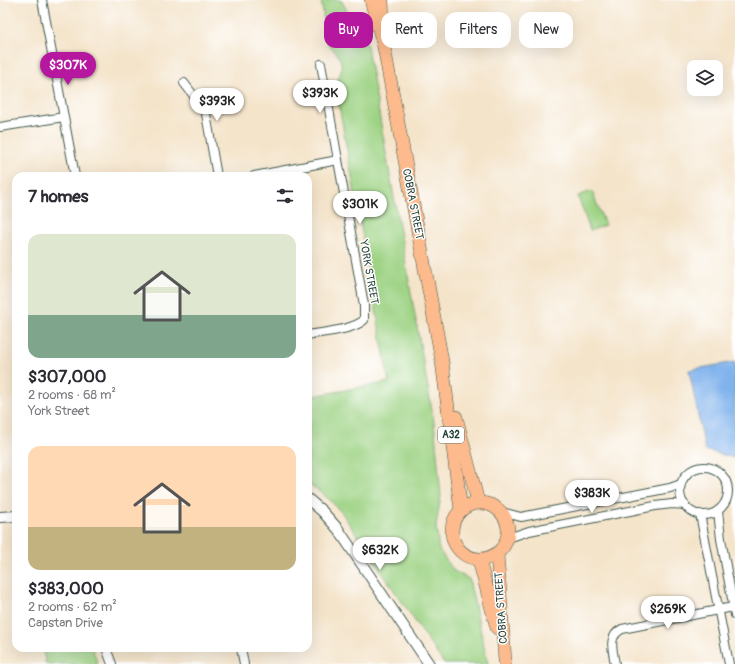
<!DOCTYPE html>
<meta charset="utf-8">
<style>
:root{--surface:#fff;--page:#f7f7f7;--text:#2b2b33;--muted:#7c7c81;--accent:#b5179e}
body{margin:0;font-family:Pangolin,sans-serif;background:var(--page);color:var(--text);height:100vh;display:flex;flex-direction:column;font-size:15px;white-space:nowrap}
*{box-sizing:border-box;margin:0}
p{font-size:13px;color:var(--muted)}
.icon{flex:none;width:22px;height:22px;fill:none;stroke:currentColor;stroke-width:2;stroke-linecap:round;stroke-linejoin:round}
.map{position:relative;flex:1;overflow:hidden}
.drawer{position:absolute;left:12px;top:172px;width:300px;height:480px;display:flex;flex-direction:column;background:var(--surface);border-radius:12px;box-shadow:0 4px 16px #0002}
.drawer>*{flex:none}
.banner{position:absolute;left:324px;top:12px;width:351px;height:36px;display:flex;gap:8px}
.buttons{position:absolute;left:687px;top:60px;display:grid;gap:8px}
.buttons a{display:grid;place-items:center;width:36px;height:36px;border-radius:8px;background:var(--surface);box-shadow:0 4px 16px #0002;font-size:20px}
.price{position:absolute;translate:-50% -34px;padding:0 9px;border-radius:14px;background:#fff;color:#222;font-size:13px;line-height:26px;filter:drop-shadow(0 1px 2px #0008)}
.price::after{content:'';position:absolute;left:50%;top:24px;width:12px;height:9px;margin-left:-6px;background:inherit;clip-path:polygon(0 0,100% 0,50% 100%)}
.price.selected{background:var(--accent);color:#fff}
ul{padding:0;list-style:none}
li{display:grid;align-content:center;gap:8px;height:212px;padding:0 16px}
li span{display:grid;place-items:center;height:124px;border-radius:12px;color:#555}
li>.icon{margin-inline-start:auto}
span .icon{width:72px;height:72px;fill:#fffc;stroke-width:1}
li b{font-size:17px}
h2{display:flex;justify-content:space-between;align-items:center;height:48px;padding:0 16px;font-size:17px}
.pill{padding:0 14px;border-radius:12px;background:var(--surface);box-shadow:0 4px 16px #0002;font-size:14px;line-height:36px}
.pill.selected{background:var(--accent);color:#fff}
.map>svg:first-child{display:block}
.green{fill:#9ed384;stroke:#5e885c}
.water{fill:#80b2ec;stroke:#507890}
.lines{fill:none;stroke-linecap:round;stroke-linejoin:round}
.minor-casing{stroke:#3f564a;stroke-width:10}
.tertiary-casing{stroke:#3f564a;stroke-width:12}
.trunk-casing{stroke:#3f564a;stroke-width:14}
.minor{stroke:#fff;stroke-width:8}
.tertiary{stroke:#fff;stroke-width:10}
.trunk{stroke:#fcba8d;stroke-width:13}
.labels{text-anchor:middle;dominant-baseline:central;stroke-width:3;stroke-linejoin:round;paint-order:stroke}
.shield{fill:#fff;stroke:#627771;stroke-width:1}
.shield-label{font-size:10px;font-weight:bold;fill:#1f3d34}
.street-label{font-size:11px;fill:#1f3d34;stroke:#fff}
</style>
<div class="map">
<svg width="735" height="664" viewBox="0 0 735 664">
<rect width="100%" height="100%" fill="#fff"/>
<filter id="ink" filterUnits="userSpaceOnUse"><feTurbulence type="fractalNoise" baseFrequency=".025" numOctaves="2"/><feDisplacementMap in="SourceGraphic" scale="8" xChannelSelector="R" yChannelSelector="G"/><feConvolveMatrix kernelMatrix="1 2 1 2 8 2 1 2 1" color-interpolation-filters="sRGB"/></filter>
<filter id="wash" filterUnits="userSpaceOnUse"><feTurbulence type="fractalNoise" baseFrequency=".012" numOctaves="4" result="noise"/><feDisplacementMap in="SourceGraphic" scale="16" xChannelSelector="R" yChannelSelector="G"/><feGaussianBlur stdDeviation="0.9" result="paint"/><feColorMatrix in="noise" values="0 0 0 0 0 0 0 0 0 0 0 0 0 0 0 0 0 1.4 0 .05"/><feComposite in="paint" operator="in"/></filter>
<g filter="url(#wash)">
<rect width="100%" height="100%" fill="#f4e4ca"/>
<g class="green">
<path d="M 321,0 L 341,0 L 367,46 L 434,422 L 441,496 L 436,526 L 439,550 L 454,571 L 469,579 L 488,664 L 444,664 L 342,513 L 329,499 L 308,483 L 308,397 L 389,382 L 335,83 C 346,71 342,53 328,46 Z"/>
<path d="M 592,191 L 605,225 L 590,231 L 578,196 Z"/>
<path d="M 42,648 L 92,648 L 98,664 L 46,664 Z"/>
</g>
<path class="water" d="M 735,362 L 735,458 L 705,450 L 689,370 Z"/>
</g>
<g filter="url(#ink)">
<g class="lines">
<defs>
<g id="minor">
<path d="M 42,0 L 75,176"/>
<path d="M 321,64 L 338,160"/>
<path d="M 184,83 L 194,96 L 206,114 L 217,176"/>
<path d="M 0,127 L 64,117"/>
<path d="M 254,176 L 338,160 L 364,305 L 364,320 C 353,330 324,332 308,335"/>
<circle cx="704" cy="491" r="24"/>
<path d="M 718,511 L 721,539 L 735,615"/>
<path d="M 502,512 L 521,517 L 670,488 L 681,484"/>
<path d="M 700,514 L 729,664"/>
<path d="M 508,538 L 529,531 L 655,506 L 672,504 L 685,505"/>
<path d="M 106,648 L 112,664"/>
<path d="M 241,648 L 244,664"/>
<path d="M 615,664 C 613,650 607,637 622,629 L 733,607"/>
</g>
<g id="tertiary">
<path d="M 308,499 L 322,511 L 338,529 L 429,664"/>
<path d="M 0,517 L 16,516"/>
</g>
<g id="trunk">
<path d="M 371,0 L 384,47 L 442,361 L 461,510"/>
<path d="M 382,0 L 383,24"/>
<path d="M 456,417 L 478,502"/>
<circle cx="480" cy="531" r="28"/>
<path d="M 497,554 L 505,661"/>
<path d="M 479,560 L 497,628"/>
</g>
</defs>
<use href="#minor" class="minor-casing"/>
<use href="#tertiary" class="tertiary-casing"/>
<use href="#trunk" class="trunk-casing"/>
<use href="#minor" class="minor"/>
<use href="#tertiary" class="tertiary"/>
<use href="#trunk" class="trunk"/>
</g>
</g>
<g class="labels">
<rect class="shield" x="438" y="427" width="26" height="16" rx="3"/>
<g class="shield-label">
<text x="451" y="435">A32</text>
</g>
<g class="street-label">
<text transform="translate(413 204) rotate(79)">COBRA STREET</text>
<text transform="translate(369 272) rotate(80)">YORK STREET</text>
<text transform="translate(501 608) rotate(-94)">COBRA STREET</text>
</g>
</g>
</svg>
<div class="buttons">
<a><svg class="icon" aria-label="layers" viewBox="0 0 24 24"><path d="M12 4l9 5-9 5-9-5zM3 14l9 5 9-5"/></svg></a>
</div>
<b class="price selected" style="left:68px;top:86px">$307K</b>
<b class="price" style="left:320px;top:114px">$393K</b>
<b class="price" style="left:217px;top:122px">$393K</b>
<b class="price" style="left:360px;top:225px">$301K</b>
<b class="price" style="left:592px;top:514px">$383K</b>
<b class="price" style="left:380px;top:571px">$632K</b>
<b class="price" style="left:668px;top:630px">$269K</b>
<div class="banner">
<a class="pill selected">Buy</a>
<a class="pill">Rent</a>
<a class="pill">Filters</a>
<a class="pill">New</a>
</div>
<section class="drawer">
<h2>7 homes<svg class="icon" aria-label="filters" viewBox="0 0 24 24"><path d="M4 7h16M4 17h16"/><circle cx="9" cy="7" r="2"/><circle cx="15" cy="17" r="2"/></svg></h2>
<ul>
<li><span style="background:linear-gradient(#dfe7d0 65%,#7fa58c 0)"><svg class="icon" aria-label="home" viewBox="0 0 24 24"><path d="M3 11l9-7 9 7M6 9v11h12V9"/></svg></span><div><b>$307,000</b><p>2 rooms · 68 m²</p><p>York Street</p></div></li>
<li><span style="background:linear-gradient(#ffd9b3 65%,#c2b280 0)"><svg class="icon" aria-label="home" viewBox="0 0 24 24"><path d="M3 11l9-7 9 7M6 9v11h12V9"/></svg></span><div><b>$383,000</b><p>2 rooms · 62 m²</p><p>Capstan Drive</p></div></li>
</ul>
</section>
</div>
